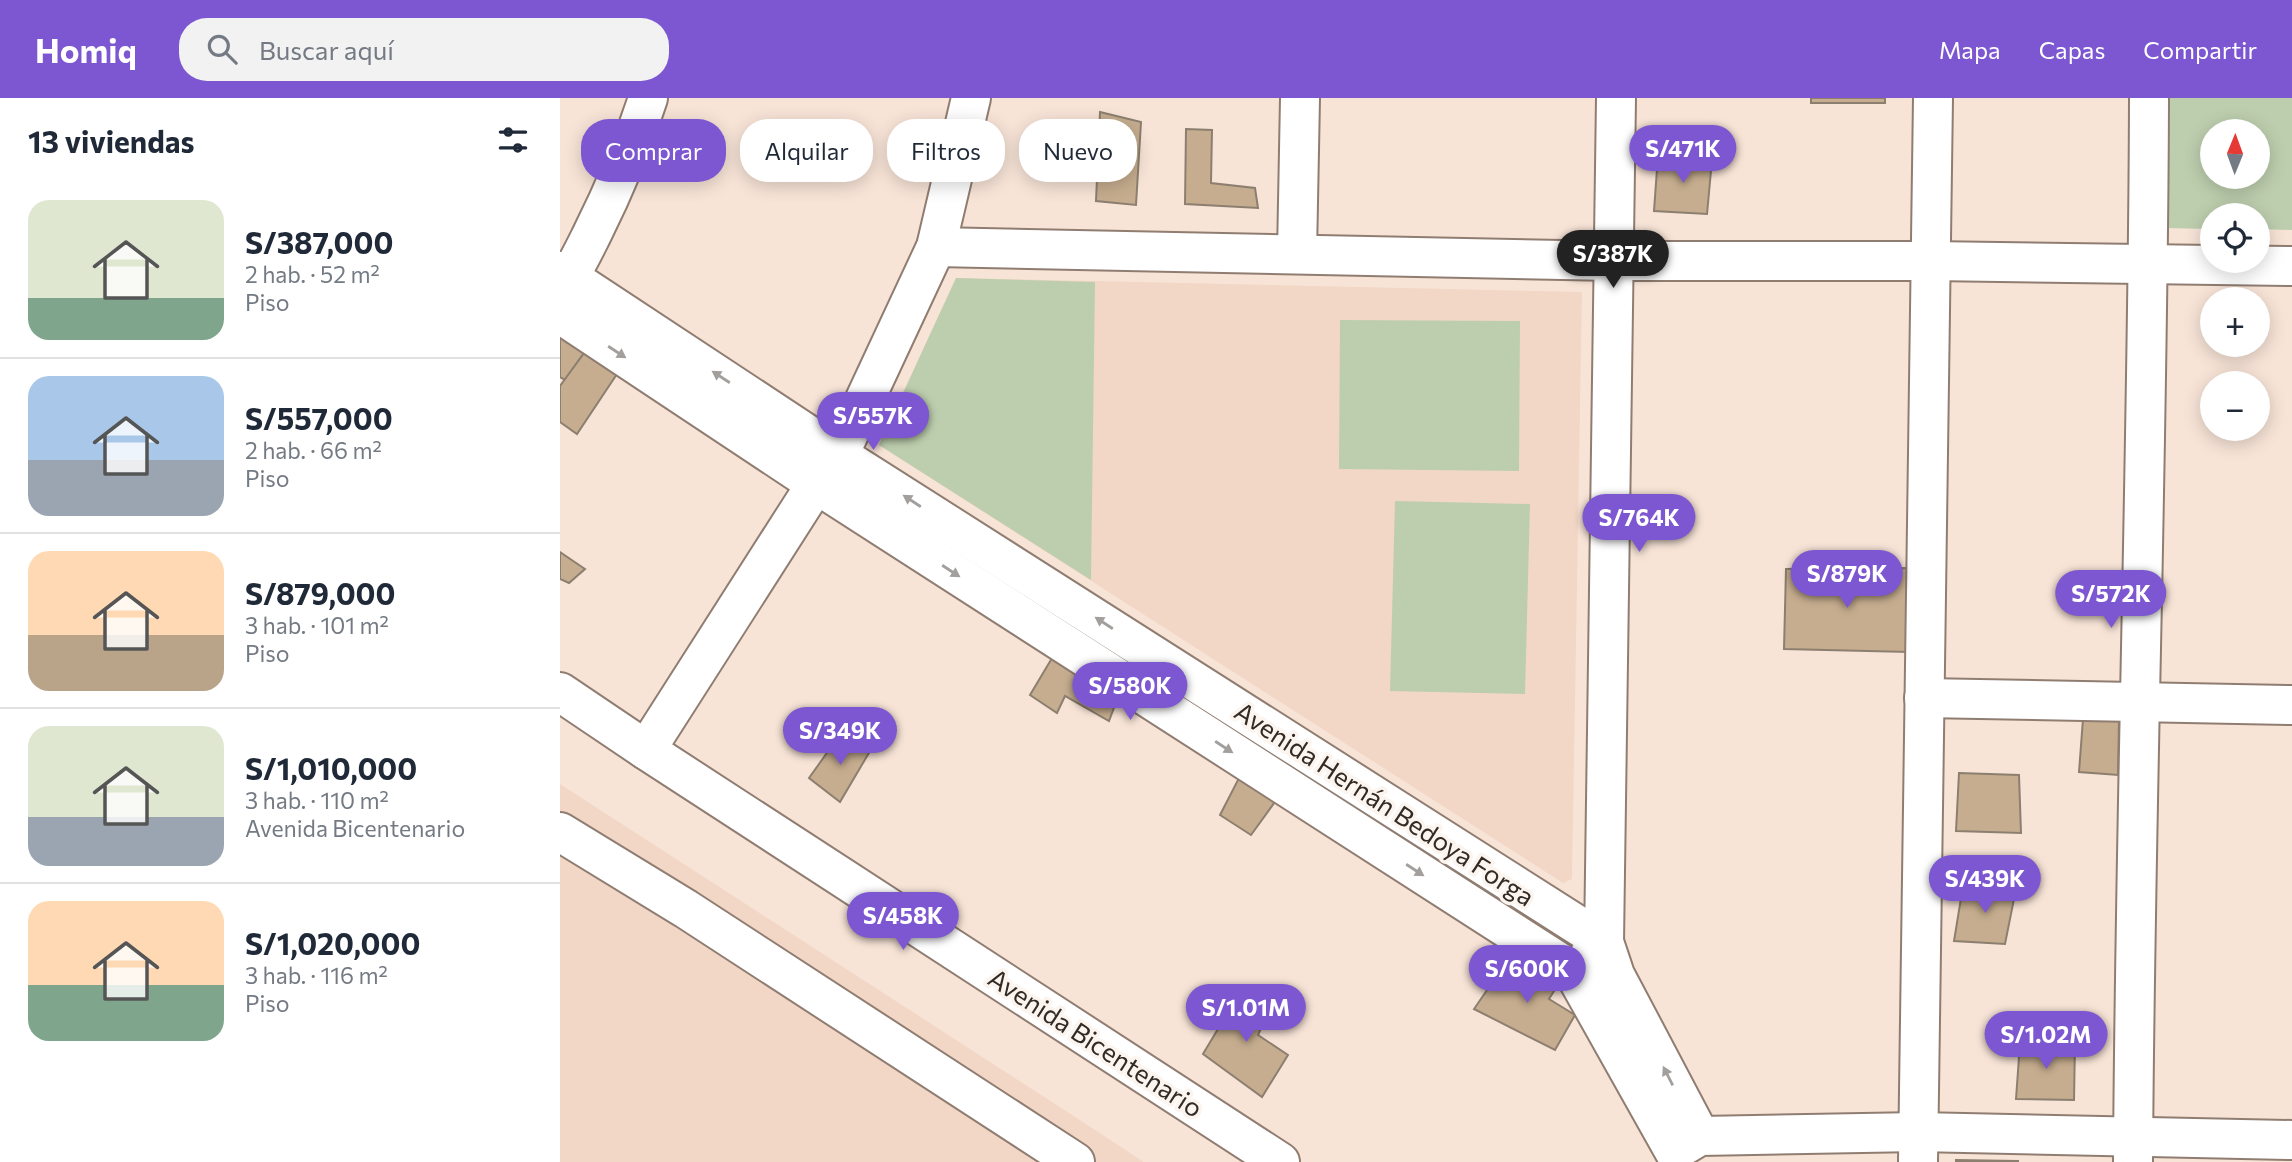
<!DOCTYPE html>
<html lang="es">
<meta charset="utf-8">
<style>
:root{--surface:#fff;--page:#f2f2f3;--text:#1f2937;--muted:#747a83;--line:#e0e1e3;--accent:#7d57d1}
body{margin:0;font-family:Commissioner,sans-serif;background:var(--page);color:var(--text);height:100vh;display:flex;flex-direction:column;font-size:26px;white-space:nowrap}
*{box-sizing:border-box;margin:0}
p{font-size:23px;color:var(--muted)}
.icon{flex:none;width:38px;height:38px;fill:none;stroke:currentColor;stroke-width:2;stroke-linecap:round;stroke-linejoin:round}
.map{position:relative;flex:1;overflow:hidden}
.drawer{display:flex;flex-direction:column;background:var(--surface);width:560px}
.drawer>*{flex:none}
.banner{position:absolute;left:21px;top:21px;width:665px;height:63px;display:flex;gap:14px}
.needle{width:46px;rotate:1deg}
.fabs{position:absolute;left:1640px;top:21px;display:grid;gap:14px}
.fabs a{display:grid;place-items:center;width:70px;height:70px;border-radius:50%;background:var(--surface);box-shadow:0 4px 18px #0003;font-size:35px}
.price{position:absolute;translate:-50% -60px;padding:0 16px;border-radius:24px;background:var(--accent);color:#fff;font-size:23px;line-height:46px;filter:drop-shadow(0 2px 4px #0008)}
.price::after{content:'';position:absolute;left:50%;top:42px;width:21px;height:16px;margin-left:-10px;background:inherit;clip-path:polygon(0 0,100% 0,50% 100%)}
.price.current{background:#222;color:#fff}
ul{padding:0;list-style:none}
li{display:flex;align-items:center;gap:21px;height:175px;padding:0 28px}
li+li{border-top:2px solid var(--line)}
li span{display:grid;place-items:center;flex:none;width:196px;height:140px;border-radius:21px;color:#555}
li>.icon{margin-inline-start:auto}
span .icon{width:84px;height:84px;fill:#fffc;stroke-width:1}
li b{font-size:30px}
h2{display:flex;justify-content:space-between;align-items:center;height:84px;padding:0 28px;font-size:30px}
.tag{padding:0 24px;border-radius:28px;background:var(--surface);box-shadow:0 4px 18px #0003;font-size:24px;line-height:63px}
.tag.current{background:var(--accent);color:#fff}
header{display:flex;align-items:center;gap:42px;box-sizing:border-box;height:98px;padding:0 35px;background:var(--accent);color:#fff}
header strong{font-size:33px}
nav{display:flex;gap:38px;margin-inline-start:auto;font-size:24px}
.search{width:490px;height:63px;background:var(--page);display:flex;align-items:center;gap:18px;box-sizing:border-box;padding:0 24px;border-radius:28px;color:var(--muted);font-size:26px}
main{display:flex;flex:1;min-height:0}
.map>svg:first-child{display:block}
.built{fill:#f2d7c6}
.green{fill:#bdceae;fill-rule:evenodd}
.building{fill:#c6ad8f;stroke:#8c7f6f;stroke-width:2}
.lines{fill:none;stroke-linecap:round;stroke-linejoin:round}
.minor-casing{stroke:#907d72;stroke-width:42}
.major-casing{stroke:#907d72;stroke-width:42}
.minor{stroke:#fff;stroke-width:38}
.major{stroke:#fff;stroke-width:38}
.oneway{fill:#a29f9d}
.labels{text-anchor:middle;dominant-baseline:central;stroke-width:7;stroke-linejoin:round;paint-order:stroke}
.street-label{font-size:26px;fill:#312a25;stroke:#fcf4ef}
</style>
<header>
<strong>Homiq</strong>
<div class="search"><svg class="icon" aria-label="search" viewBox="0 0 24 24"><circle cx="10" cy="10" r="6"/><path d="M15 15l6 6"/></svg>Buscar aquí</div>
<nav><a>Mapa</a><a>Capas</a><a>Compartir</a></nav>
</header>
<main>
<section class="drawer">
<h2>13 viviendas<svg class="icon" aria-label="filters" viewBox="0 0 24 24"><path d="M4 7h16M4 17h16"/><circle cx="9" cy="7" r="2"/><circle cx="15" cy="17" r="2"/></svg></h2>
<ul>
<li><span style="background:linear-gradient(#dfe7d0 70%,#7fa58c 0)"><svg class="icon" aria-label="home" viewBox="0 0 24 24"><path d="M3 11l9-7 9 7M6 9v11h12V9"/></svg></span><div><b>S/387,000</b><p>2 hab. · 52 m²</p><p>Piso</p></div></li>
<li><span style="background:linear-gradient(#a9c7e8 60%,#9aa5b1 0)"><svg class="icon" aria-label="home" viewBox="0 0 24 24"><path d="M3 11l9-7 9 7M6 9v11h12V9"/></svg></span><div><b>S/557,000</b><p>2 hab. · 66 m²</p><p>Piso</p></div></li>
<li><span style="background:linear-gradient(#ffd9b3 60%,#b9a48a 0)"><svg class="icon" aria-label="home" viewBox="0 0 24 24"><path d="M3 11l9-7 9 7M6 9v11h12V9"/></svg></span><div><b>S/879,000</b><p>3 hab. · 101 m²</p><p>Piso</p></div></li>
<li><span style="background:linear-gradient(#dfe7d0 65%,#9aa5b1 0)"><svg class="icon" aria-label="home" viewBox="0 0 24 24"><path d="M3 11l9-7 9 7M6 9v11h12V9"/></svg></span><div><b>S/1,010,000</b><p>3 hab. · 110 m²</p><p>Avenida Bicentenario</p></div></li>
<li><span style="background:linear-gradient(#ffd9b3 60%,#7fa58c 0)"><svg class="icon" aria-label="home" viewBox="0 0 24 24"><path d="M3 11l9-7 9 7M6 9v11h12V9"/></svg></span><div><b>S/1,020,000</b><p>3 hab. · 116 m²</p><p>Piso</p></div></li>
</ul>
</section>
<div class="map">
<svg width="1732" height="1064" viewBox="0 0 1732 1064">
<rect width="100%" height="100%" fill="#f8e4d7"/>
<g class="built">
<path d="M 396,180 L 1022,194 L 1012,781 L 1003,785 L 319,347 Z"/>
<path d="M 0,686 L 503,1011 L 584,1064 L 0,1064 Z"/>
</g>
<g class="green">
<path d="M 1605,0 L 1732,0 L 1732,132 L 1698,131 L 1698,117 L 1652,117 L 1652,131 L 1603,130 ZM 1652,33 L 1698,33 L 1698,79 L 1652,79 Z"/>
<path d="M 396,180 L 535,184 L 531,482 L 319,347 Z"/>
<path d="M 780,222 L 960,223 L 959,373 L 779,371 Z"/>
<path d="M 835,403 L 970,406 L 965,596 L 830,593 Z"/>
</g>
<g class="building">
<rect x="1251" y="0" width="74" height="5"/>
<path d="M 540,14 L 581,24 L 576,107 L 536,103 Z"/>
<path d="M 626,31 L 652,32 L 651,85 L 695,90 L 698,110 L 625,106 Z"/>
<path d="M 1098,57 L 1152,62 L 1147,116 L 1094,113 Z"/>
<path d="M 0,237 L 27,251 L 5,282 L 0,279 Z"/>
<path d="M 27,251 L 57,276 L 17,336 L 0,324 L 0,288 Z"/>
<path d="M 0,454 L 25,471 L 9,485 L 0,481 Z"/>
<path d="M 1348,470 L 1349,554 L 1224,551 L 1226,471 Z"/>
<path d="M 492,560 L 558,599 L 549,623 L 505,598 L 497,615 L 470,597 Z"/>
<path d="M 1523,621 L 1559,621 L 1558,677 L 1519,674 Z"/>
<path d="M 279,638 L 299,652 L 305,642 L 313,648 L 280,704 L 249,680 Z"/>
<path d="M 1399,675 L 1459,677 L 1461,735 L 1396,733 Z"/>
<path d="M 679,680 L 717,701 L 691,737 L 660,717 Z"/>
<path d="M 1403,788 L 1456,791 L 1445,846 L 1394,843 Z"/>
<path d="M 949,860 L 973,880 L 977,872 L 1001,882 L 989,901 L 1015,917 L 995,952 L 914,911 Z"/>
<path d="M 683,889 L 711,908 L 698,937 L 728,957 L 702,999 L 643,956 Z"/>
<path d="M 1515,944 L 1514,1002 L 1456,1001 L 1460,945 Z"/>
<path d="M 1396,1062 L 1459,1063 L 1396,1064 Z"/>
</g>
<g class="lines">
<defs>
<g id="minor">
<path d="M 376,149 L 1054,163 L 1370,163 L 1732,168"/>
<path d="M 737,156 L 740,0"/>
<path d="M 0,173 L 279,357 L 1044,844 L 1055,877 L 1140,1038"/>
<path d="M 0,193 C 13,175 22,156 32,136 C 54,92 73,47 88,0"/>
<path d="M 0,216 L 256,386 L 1013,873 L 1114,1053"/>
<path d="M 1364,600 L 1732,607"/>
<path d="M 86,652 L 256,386 L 279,357 L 376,149 L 411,0"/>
<path d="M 0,734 L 126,811 L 515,1064"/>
<path d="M 1029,858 L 1044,844 L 1056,0"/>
<path d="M 1118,1051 L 1140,1038 L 1358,1034 L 1732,1042"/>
<path d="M 1358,1064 L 1373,0"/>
<path d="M 1573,1064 C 1575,709 1588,355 1589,0"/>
</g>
<path id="major" d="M 0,594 L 86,652 L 720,1064"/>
</defs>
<use href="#minor" class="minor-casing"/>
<use href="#major" class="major-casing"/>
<use href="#minor" class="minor"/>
<use href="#major" class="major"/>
</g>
<defs><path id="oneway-solid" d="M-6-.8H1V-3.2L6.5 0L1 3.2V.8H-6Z" transform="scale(1.75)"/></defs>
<g class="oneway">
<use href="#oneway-solid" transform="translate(57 254) rotate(33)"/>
<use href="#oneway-solid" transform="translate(161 279) rotate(-147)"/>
<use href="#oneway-solid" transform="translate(352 403) rotate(-147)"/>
<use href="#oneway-solid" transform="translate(391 473) rotate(33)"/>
<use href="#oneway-solid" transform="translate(544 525) rotate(-147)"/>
<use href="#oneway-solid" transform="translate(664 649) rotate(33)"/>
<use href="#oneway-solid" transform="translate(855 772) rotate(33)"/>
<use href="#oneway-solid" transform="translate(1108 978) rotate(-117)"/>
</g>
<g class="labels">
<g class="street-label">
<text transform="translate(825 705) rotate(33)">Avenida Hernán Bedoya Forga</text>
<text transform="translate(536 944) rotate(33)">Avenida Bicentenario</text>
</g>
</g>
</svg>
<div class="fabs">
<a><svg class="needle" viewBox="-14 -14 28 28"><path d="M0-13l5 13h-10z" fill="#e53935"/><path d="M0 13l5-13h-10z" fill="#747a83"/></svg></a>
<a><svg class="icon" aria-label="locate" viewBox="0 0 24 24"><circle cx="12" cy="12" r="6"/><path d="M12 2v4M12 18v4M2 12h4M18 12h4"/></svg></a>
<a>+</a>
<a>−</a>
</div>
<b class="price" style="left:1123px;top:87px">S/471K</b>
<b class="price current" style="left:1053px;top:192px">S/387K</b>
<b class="price" style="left:313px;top:354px">S/557K</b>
<b class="price" style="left:1079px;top:456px">S/764K</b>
<b class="price" style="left:1287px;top:512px">S/879K</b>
<b class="price" style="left:1551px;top:532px">S/572K</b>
<b class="price" style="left:570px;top:624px">S/580K</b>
<b class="price" style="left:280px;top:669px">S/349K</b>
<b class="price" style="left:1425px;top:817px">S/439K</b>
<b class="price" style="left:343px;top:854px">S/458K</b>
<b class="price" style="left:967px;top:907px">S/600K</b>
<b class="price" style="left:686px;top:946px">S/1.01M</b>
<b class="price" style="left:1486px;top:973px">S/1.02M</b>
<div class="banner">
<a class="tag current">Comprar</a>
<a class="tag">Alquilar</a>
<a class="tag">Filtros</a>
<a class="tag">Nuevo</a>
</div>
</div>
</main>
